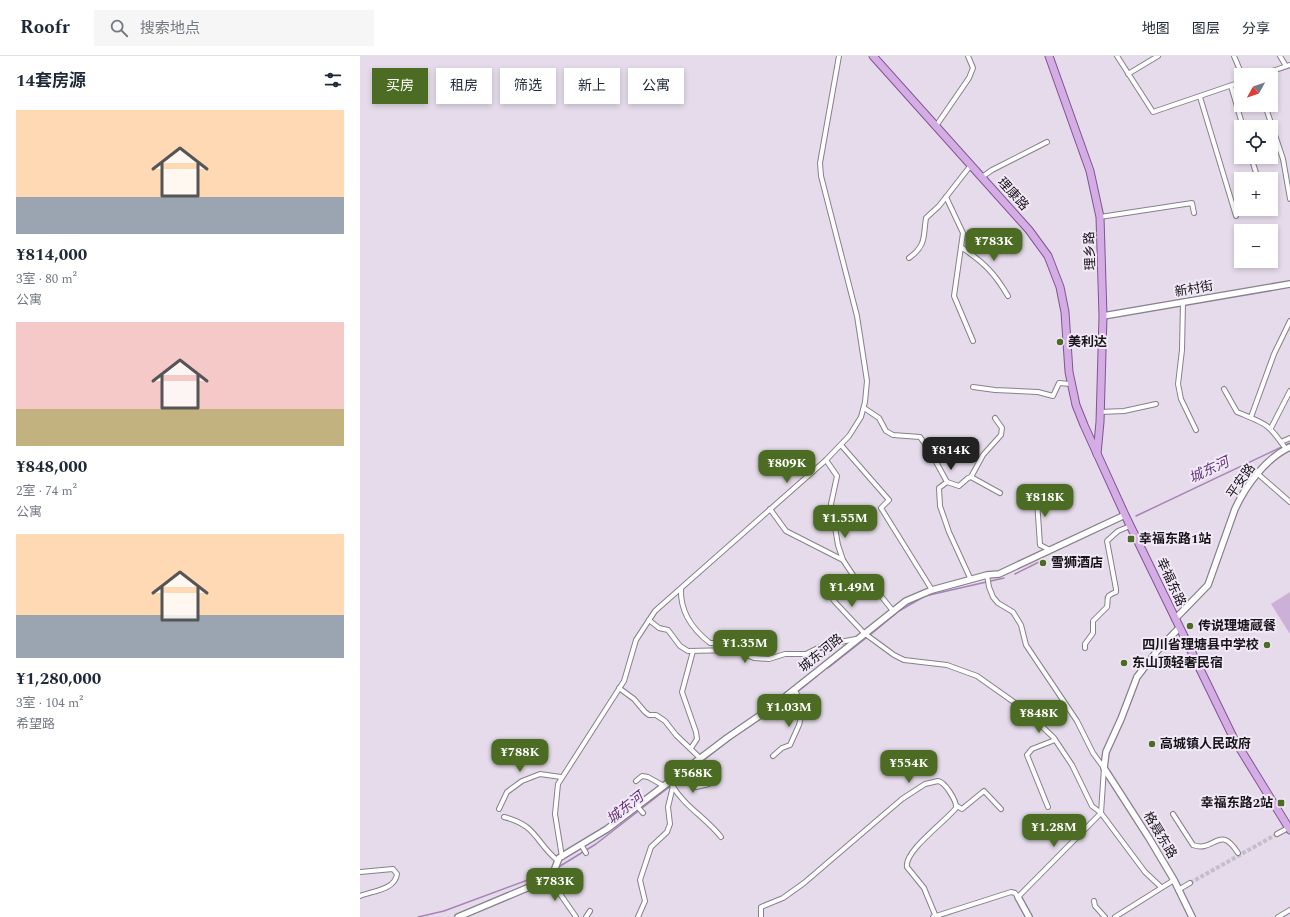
<!DOCTYPE html>
<html lang="zh">
<meta charset="utf-8">
<style>
:root{--surface:#fff;--page:#f6f6f7;--text:#1f2937;--muted:#747a83;--line:#e0e1e3;--accent:#4c6c23}
body{margin:0;font-family:Spectral,"Noto Sans SC",serif;background:var(--page);color:var(--text);height:100vh;display:flex;flex-direction:column;font-size:15px;white-space:nowrap}
*{box-sizing:border-box;margin:0}
p{font-size:13px;color:var(--muted)}
.icon{flex:none;width:22px;height:22px;fill:none;stroke:currentColor;stroke-width:2;stroke-linecap:round;stroke-linejoin:round}
.map{position:relative;flex:1;overflow:hidden}
.sheet{display:flex;flex-direction:column;background:var(--surface);width:360px}
.sheet>*{flex:none}
.top-card{position:absolute;left:12px;top:12px;width:380px;height:36px;display:flex;gap:8px}
.needle{width:26px;rotate:230deg}
.buttons{position:absolute;left:874px;top:12px;display:grid;gap:8px}
.buttons a{display:grid;place-items:center;width:44px;height:44px;border-radius:0px;background:var(--surface);box-shadow:0 2px 6px #0003;font-size:20px}
.price{position:absolute;translate:-50% -34px;padding:0 9px;border-radius:8px;background:var(--accent);color:#fff;font-size:13px;line-height:26px;filter:drop-shadow(0 1px 2px #0008)}
.price::after{content:'';position:absolute;left:50%;top:24px;width:12px;height:9px;margin-left:-6px;background:inherit;clip-path:polygon(0 0,100% 0,50% 100%)}
.price.on{background:#222;color:#fff}
ul{padding:0;list-style:none}
li{display:grid;align-content:center;gap:8px;height:212px;padding:0 16px}
li span{display:grid;place-items:center;height:124px;border-radius:0px;color:#555}
li>.icon{margin-inline-start:auto}
span .icon{width:72px;height:72px;fill:#fffc;stroke-width:1}
li b{font-size:17px}
h2{display:flex;justify-content:space-between;align-items:center;height:48px;padding:0 16px;font-size:17px}
.tag{padding:0 14px;border-radius:0px;background:var(--surface);box-shadow:0 2px 6px #0003;font-size:14px;line-height:36px}
.tag.on{background:var(--accent);color:#fff}
header{display:flex;align-items:center;gap:24px;box-sizing:border-box;height:56px;padding:0 20px;background:var(--surface);border-bottom:1px solid var(--line)}
header strong{font-size:19px}
nav{display:flex;gap:22px;margin-inline-start:auto;font-size:14px}
.search{width:280px;height:36px;background:var(--page);display:flex;align-items:center;gap:10px;box-sizing:border-box;padding:0 14px;border-radius:0px;color:var(--muted);font-size:15px}
main{display:flex;flex:1;min-height:0}
.map>svg:first-child{display:block}
.green{fill:#ccb0d8}
.lines{fill:none;stroke-linecap:round;stroke-linejoin:round}
.stream{stroke:#a883b8;stroke-width:1.5}
.minor-tunnel{stroke:#c6bdcb;stroke-width:4;stroke-dasharray:4 2;stroke-linecap:butt}
.minor-casing{stroke:#88808c;stroke-width:6}
.tertiary-casing{stroke:#88808c;stroke-width:8}
.primary-casing{stroke:#815493;stroke-width:9}
.minor{stroke:#fff;stroke-width:4}
.tertiary{stroke:#fff;stroke-width:5.5}
.primary{stroke:#d5ade5;stroke-width:7}
.poi-dot{fill:#4c6c23;stroke:#f2e9f7;stroke-width:1.5}
.labels{text-anchor:middle;dominant-baseline:central;stroke-width:4;stroke-linejoin:round;paint-order:stroke}
.street-label{font-size:13px;fill:#18151a;stroke:#f2e9f7}
.poi-label{font-size:13px;font-weight:bold;fill:#18151a;stroke:#f2e9f7;text-anchor:start}
.water-label{font-size:14px;font-style:italic;fill:#663779;stroke:#f2e9f7}
</style>
<header>
<strong>Roofr</strong>
<div class="search"><svg class="icon" aria-label="search" viewBox="0 0 24 24"><circle cx="10" cy="10" r="6"/><path d="M15 15l6 6"/></svg>搜索地点</div>
<nav><a>地图</a><a>图层</a><a>分享</a></nav>
</header>
<main>
<section class="sheet">
<h2>14套房源<svg class="icon" aria-label="filters" viewBox="0 0 24 24"><path d="M4 7h16M4 17h16"/><circle cx="9" cy="7" r="2"/><circle cx="15" cy="17" r="2"/></svg></h2>
<ul>
<li><span style="background:linear-gradient(#ffd9b3 70%,#9aa5b1 0)"><svg class="icon" aria-label="home" viewBox="0 0 24 24"><path d="M3 11l9-7 9 7M6 9v11h12V9"/></svg></span><div><b>¥814,000</b><p>3室 · 80 m²</p><p>公寓</p></div></li>
<li><span style="background:linear-gradient(#f6c9c9 70%,#c2b280 0)"><svg class="icon" aria-label="home" viewBox="0 0 24 24"><path d="M3 11l9-7 9 7M6 9v11h12V9"/></svg></span><div><b>¥848,000</b><p>2室 · 74 m²</p><p>公寓</p></div></li>
<li><span style="background:linear-gradient(#ffd9b3 65%,#9aa5b1 0)"><svg class="icon" aria-label="home" viewBox="0 0 24 24"><path d="M3 11l9-7 9 7M6 9v11h12V9"/></svg></span><div><b>¥1,280,000</b><p>3室 · 104 m²</p><p>希望路</p></div></li>
</ul>
</section>
<div class="map">
<svg width="930" height="861" viewBox="0 0 930 861">
<rect width="100%" height="100%" fill="#e5dbea"/>
<path class="green" d="M 930,536 L 930,578 L 911,548 Z"/>
<g class="lines">
<g class="stream">
<path d="M 776,460 L 930,387"/>
<path d="M 655,518 L 683,504"/>
<path d="M 510,579 L 539,555 L 565,540 L 644,522"/>
<path d="M 468,612 L 506,582"/>
<path d="M 384,674 L 425,646 L 457,620"/>
<path d="M 197,812 L 236,788 L 372,682"/>
<path d="M 58,861 L 84,855 L 192,815"/>
</g>
<path class="minor-tunnel" d="M 830,827 L 917,778"/>
<defs>
<g id="minor">
<path d="M 757,0 L 793,56 L 881,26"/>
<path d="M 874,0 L 882,19"/>
<path d="M 920,0 L 926,10"/>
<path d="M 768,18 L 798,0"/>
<path d="M 901,19 L 930,9"/>
<path d="M 871,30 L 883,71"/>
<path d="M 840,41 L 876,160"/>
<path d="M 905,49 L 923,103 L 930,143"/>
<path d="M 576,70 L 609,22 L 613,12 L 608,0"/>
<path d="M 891,101 L 898,123"/>
<path d="M 622,121 L 632,114 L 687,86"/>
<path d="M 586,141 L 603,177 L 594,240 L 613,285"/>
<path d="M 740,161 L 832,147 L 834,157"/>
<path d="M 601,191 C 623,206 634,216 648,240"/>
<path d="M 549,202 C 567,189 563,180 566,162 L 579,150 L 611,109"/>
<path d="M 823,246 L 822,294 L 818,328 L 821,343 L 836,374"/>
<path d="M 613,331 L 635,334 L 678,336 L 693,340 L 699,327 L 711,328"/>
<path d="M 864,333 L 877,356 C 906,368 907,366 926,393"/>
<path d="M 504,352 L 519,362 L 526,375 L 533,379 L 560,381 L 570,395 L 587,426 L 579,432 L 580,450 L 589,476 L 611,524"/>
<path d="M 740,356 L 764,355 L 796,348"/>
<path d="M 891,361 L 914,298 L 930,265"/>
<path d="M 911,372 L 930,335"/>
<path d="M 921,386 L 930,382"/>
<path d="M 481,389 L 529,444 L 521,452 L 572,534"/>
<path d="M 466,404 L 477,420 L 471,448 L 478,489 L 483,504 L 497,525 L 517,535 L 533,555"/>
<path d="M 898,418 L 930,446"/>
<path d="M 611,421 L 623,399 L 641,379 L 642,372 L 635,362"/>
<path d="M 587,426 L 599,430 L 608,422 L 611,421 L 640,437"/>
<path d="M 675,435 L 677,444 L 680,489 L 690,494"/>
<path d="M 410,453 L 426,475 L 483,504"/>
<path d="M 321,533 C 320,556 332,573 350,587 L 373,587 L 374,594"/>
<path d="M 468,536 L 475,546 L 504,577 L 534,599 L 544,604 L 587,609 L 617,620 L 665,654 L 694,682 L 712,709 L 732,750 L 741,757 L 785,816 L 801,831"/>
<path d="M 289,564 L 299,572 L 308,574 L 320,590 L 328,595 L 374,594 L 394,602 L 409,603 L 425,598 L 446,598 L 464,589 L 496,583"/>
<path d="M 725,592 L 725,588 L 733,577 L 733,565 L 747,551 C 749,541 744,541 756,536 L 756,533 L 747,485 L 758,475 L 770,470"/>
<path d="M 259,632 L 274,643 L 285,656 L 289,659 L 296,659 L 305,665 L 316,679 L 340,702"/>
<path d="M 331,692 L 337,683 L 336,676 L 322,636 L 333,595"/>
<path d="M 413,700 L 422,692 L 430,689 L 439,669 L 444,650 L 434,633"/>
<path d="M 325,714 L 336,731 L 349,728"/>
<path d="M 276,725 L 282,720 L 288,721 L 304,730"/>
<path d="M 312,729 C 324,750 346,762 361,781"/>
<path d="M 277,750 L 283,757"/>
<path d="M 597,750 L 602,753 L 624,735 L 641,753"/>
<path d="M 688,751 L 667,699 L 672,693 L 695,684"/>
<path d="M 139,753 L 147,736 L 162,725 L 180,718 L 201,721"/>
<path d="M 813,758 L 833,789 C 855,797 859,767 878,797"/>
<path d="M 144,761 C 177,769 175,786 198,805"/>
<path d="M 917,778 L 928,772"/>
<path d="M 222,790 L 226,797"/>
<path d="M 202,801 L 195,758 L 198,728 L 264,625 L 276,584 L 295,555 L 466,404 L 489,380 L 501,361 L 505,346 L 507,325 L 497,260 L 461,120 L 460,107 L 479,0"/>
<path d="M 0,816 L 33,813 L 37,818 C 35,834 12,835 0,840"/>
<path d="M 189,822 L 216,861"/>
<path d="M 818,834 L 830,827"/>
<path d="M 734,845 L 735,850 L 745,861"/>
<path d="M 226,861 L 230,855"/>
<path d="M 278,861 L 285,845 L 280,824 L 291,791 L 307,776 L 310,768 L 308,751 L 313,730"/>
<path d="M 401,861 L 401,851 L 423,842 L 444,827 L 542,743 L 565,728 L 578,725 C 585,726 597,745 596,752 C 586,765 544,795 547,811 L 564,832 L 576,861"/>
<path d="M 573,861 L 651,836 L 655,837 L 658,841 L 741,757 L 744,712 L 733,697 L 717,665 L 666,589 L 661,569 L 653,556 L 638,547 L 633,541 L 629,531 L 627,519"/>
<path d="M 755,861 L 814,824"/>
<path d="M 918,861 L 930,854"/>
</g>
<g id="tertiary">
<path d="M 743,260 L 930,228"/>
<path d="M 815,563 L 848,529 L 875,453 C 886,429 906,402 930,391"/>
<path d="M 819,572 L 797,595 L 777,621 L 761,663 L 746,696 L 744,712 L 789,782 L 814,824 L 832,861"/>
<path d="M 658,841 L 669,861"/>
<path d="M 98,861 L 186,824 L 192,820 L 199,802 L 247,773 L 367,682 L 415,649 L 546,545 L 572,534 L 627,519 L 639,518 L 765,459"/>
</g>
<g id="primary">
<path d="M 513,0 L 669,174 L 688,200 L 700,231 L 705,256 L 709,316 L 716,349 L 724,369 L 765,459 L 874,683 L 930,774"/>
<path d="M 689,0 L 730,115 L 740,161 L 743,260 L 740,366 L 737,398"/>
</g>
</defs>
<use href="#minor" class="minor-casing"/>
<use href="#tertiary" class="tertiary-casing"/>
<use href="#primary" class="primary-casing"/>
<use href="#minor" class="minor"/>
<use href="#tertiary" class="tertiary"/>
<use href="#primary" class="primary"/>
</g>
<g class="poi-dot">
<circle cx="700" cy="286" r="4"/>
<rect x="767" y="479" width="8" height="8" rx="2"/>
<circle cx="683" cy="507" r="4"/>
<circle cx="830" cy="570" r="4"/>
<circle cx="907" cy="589" r="4"/>
<circle cx="764" cy="607" r="4"/>
<circle cx="792" cy="688" r="4"/>
<rect x="917" y="743" width="8" height="8" rx="2"/>
</g>
<g class="labels">
<g class="street-label">
<text transform="translate(653 138) rotate(48)">理康路</text>
<text transform="translate(730 195) rotate(-92)">理乡路</text>
<text transform="translate(834 233) rotate(-10)">新村街</text>
<text transform="translate(881 425) rotate(-55)">平安路</text>
<text transform="translate(811 526) rotate(65)">幸福东路</text>
<text transform="translate(461 597) rotate(-39)">城东河路</text>
<text transform="translate(800 779) rotate(59)">格聂东路</text>
</g>
<g class="poi-label">
<text x="708" y="286">美利达</text>
<text x="779" y="483">幸福东路1站</text>
<text x="691" y="507">雪狮酒店</text>
<text x="838" y="570">传说理塘蔵餐</text>
<text x="899" y="589" text-anchor="end">四川省理塘县中学校</text>
<text x="772" y="607">东山顶轻奢民宿</text>
<text x="800" y="688">高城镇人民政府</text>
<text x="913" y="747" text-anchor="end">幸福东路2站</text>
</g>
<g class="water-label">
<text transform="translate(849 414) rotate(-25)">城东河</text>
<text transform="translate(265 752) rotate(-38)">城东河</text>
</g>
</g>
</svg>
<div class="buttons">
<a><svg class="needle" viewBox="-14 -14 28 28"><path d="M0-13l5 13h-10z" fill="#e53935"/><path d="M0 13l5-13h-10z" fill="#747a83"/></svg></a>
<a><svg class="icon" aria-label="locate" viewBox="0 0 24 24"><circle cx="12" cy="12" r="6"/><path d="M12 2v4M12 18v4M2 12h4M18 12h4"/></svg></a>
<a>+</a>
<a>−</a>
</div>
<b class="price" style="left:634px;top:206px">¥783K</b>
<b class="price on" style="left:591px;top:415px">¥814K</b>
<b class="price" style="left:427px;top:428px">¥809K</b>
<b class="price" style="left:685px;top:462px">¥818K</b>
<b class="price" style="left:485px;top:483px">¥1.55M</b>
<b class="price" style="left:492px;top:552px">¥1.49M</b>
<b class="price" style="left:385px;top:608px">¥1.35M</b>
<b class="price" style="left:429px;top:672px">¥1.03M</b>
<b class="price" style="left:679px;top:678px">¥848K</b>
<b class="price" style="left:160px;top:717px">¥788K</b>
<b class="price" style="left:549px;top:728px">¥554K</b>
<b class="price" style="left:333px;top:738px">¥568K</b>
<b class="price" style="left:694px;top:792px">¥1.28M</b>
<b class="price" style="left:195px;top:846px">¥783K</b>
<div class="top-card">
<a class="tag on">买房</a>
<a class="tag">租房</a>
<a class="tag">筛选</a>
<a class="tag">新上</a>
<a class="tag">公寓</a>
</div>
</div>
</main>
